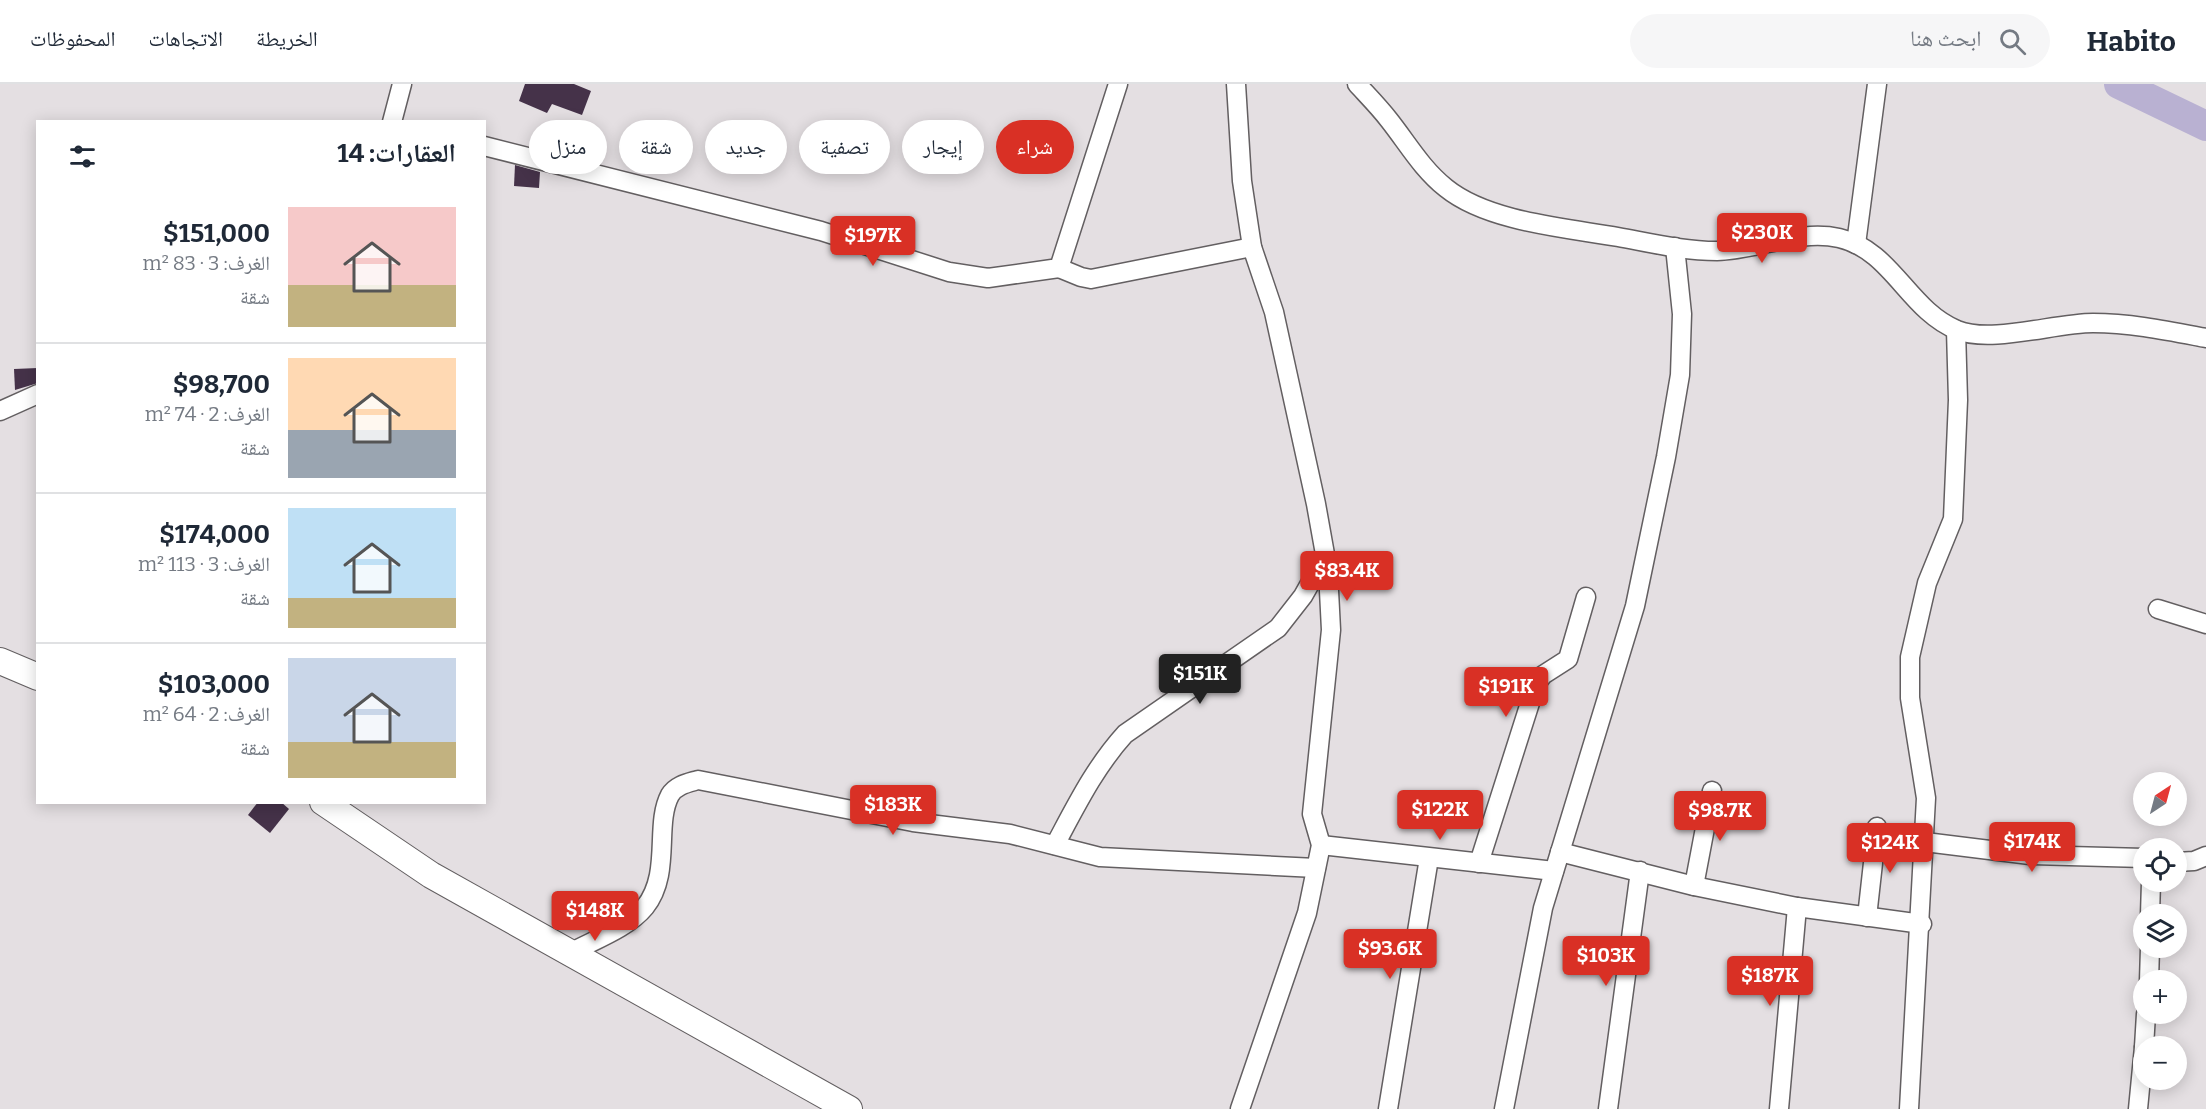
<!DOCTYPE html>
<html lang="ar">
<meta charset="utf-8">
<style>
:root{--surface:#fff;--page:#f6f6f7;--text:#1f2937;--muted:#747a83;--line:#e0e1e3;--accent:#d93025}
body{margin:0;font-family:Bitter,"Noto Naskh Arabic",serif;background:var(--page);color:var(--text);direction:rtl;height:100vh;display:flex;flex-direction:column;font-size:22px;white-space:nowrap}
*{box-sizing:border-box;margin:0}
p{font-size:20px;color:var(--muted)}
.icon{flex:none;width:33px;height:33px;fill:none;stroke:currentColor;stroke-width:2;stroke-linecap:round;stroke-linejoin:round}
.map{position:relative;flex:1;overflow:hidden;direction:ltr}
.details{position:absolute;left:36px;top:36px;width:450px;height:684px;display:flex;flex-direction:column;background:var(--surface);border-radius:0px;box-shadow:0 3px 15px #0003;direction:rtl}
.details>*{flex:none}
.top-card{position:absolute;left:504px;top:36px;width:570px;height:54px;direction:rtl;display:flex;gap:12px}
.needle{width:39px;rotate:36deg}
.tools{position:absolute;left:2133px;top:688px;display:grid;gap:12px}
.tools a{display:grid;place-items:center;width:54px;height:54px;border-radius:50%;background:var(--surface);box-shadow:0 3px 15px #0003;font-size:30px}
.price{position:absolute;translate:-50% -51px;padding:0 14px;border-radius:6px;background:var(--accent);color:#fff;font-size:20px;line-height:39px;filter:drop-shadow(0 2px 3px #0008)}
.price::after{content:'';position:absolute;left:50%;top:36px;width:18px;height:14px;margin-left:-9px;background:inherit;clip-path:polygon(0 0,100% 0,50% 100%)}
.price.active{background:#222;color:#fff}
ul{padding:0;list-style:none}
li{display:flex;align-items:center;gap:18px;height:150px;padding:0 30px}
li+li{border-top:2px solid var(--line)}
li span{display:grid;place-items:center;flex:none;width:168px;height:120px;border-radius:0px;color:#555}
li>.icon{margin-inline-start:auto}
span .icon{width:72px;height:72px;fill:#fffc;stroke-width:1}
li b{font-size:26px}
h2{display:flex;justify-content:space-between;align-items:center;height:72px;padding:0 30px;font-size:26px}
.tag{padding:0 21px;border-radius:27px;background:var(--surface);box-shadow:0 3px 15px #0003;font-size:21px;line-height:54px}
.tag.active{background:var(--accent);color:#fff}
header{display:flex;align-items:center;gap:36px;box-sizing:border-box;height:84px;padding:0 30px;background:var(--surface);border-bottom:2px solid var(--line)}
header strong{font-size:28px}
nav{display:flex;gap:33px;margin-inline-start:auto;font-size:21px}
.search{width:420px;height:54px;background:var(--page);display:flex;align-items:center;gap:15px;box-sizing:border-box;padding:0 21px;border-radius:33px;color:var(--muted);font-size:22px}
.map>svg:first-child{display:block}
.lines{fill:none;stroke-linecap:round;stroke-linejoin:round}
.river{stroke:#b9b1d2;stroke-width:30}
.building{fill:#453249}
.street-casing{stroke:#635f61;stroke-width:21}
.secondary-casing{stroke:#635f61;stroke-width:28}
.street{stroke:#fff;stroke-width:18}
.secondary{stroke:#fff;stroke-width:26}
</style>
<header>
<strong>Habito</strong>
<div class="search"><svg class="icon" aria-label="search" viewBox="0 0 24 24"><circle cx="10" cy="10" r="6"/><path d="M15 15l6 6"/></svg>ابحث هنا</div>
<nav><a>الخريطة</a><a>الاتجاهات</a><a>المحفوظات</a></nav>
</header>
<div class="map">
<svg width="2206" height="1025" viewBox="0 0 2206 1025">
<rect width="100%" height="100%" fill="#e4dfe2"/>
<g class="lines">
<path class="river" d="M 2119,0 L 2206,42"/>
</g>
<g class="building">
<path d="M 525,0 L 574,0 L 591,7 L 582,31 L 552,20 L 547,29 L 519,17 Z"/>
<path d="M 515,81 L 540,88 L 539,104 L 514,102 Z"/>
<path d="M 38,284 L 38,299 L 15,306 L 14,285 Z"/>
<path d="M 258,718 L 281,718 L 289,725 L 270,749 L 248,731 Z"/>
</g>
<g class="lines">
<defs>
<g id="street">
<path d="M 1236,0 L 1242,97 L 1252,163 L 1274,228 L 1316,420 L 1328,487 L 1331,546 L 1312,730 L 1321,761 L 1307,829 L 1240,1025"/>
<path d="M 1357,0 C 1368,12 1379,23 1389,36 C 1408,60 1422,85 1446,104 C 1488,138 1567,144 1618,153 C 1651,159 1684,167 1717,167 C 1758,166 1799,145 1839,154 C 1892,166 1908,226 1957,246 C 1991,260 2055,239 2093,239 C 2131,239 2169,247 2206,254"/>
<path d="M 392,38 L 402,0"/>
<path d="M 484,62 L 821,147 L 949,188 L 988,194 L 1059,184 L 1118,0"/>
<path d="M 1856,160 L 1877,0"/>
<path d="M 1059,184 L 1081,193 L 1091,195 L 1252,163"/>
<path d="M 0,327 L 38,310"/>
<path d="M 2158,525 L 2206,540"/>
<path d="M 1925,758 L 2030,771 L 2144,774"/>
<path d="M 1055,761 C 1076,722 1095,683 1125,650 L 1278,544 L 1303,512 L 1325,473"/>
<path d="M 1321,761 L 1554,787"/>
<path d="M 1560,768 L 1694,802 L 1797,823 L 1922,840"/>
<path d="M 2176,778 L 2194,777 L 2206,772"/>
<path d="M 1479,779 L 1536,600 L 1543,591 L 1568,575 L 1586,513"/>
<path d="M 1694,802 L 1712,707"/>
<path d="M 2150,831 L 2151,798"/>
<path d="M 1867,833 L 1877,743"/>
<path d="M 570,869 C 594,856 628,844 645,823 C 672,789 654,741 670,711 C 676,701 688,699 698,696 L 913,738 L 1010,750 L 1100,773 L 1316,784"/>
<path d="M 2149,897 L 2150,864"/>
<path d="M 2144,963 L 2146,930"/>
<path d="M 1388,1025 L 1429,774"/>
<path d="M 1504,1025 L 1543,824 L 1635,522 L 1666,373 L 1680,291 L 1682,230 L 1675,163"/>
<path d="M 1608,1025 L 1640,787"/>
<path d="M 1779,1025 L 1797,823"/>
<path d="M 1909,1025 L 1926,714 L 1910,614 L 1910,573 L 1927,499 L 1953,435 L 1958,316 L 1956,246"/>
<path d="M 2138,1025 L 2144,963"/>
</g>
<g id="secondary">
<path d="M 0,577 L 38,593"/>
<path d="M 323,718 L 431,791 L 849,1025"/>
</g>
</defs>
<use href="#street" class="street-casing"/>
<use href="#secondary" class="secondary-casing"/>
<use href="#street" class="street"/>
<use href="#secondary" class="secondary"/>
</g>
</svg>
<div class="tools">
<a><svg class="needle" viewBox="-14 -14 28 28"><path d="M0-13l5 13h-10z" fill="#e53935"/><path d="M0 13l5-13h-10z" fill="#747a83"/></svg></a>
<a><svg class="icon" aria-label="locate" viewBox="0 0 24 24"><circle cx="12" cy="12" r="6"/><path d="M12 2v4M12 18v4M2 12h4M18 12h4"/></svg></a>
<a><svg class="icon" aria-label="layers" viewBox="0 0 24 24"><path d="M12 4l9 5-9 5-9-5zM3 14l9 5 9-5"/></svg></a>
<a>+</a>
<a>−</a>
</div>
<b class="price" style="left:1762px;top:180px">$230K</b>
<b class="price" style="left:873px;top:183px">$197K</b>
<b class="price" style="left:1347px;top:518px">$83.4K</b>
<b class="price active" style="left:1200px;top:621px">$151K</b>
<b class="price" style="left:1506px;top:634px">$191K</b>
<b class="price" style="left:893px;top:752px">$183K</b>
<b class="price" style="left:1440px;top:757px">$122K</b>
<b class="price" style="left:1720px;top:758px">$98.7K</b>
<b class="price" style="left:2032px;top:789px">$174K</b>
<b class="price" style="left:1890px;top:790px">$124K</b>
<b class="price" style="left:595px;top:858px">$148K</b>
<b class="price" style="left:1390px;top:896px">$93.6K</b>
<b class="price" style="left:1606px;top:903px">$103K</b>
<b class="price" style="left:1770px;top:923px">$187K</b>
<div class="top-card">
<a class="tag active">شراء</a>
<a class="tag">إيجار</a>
<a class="tag">تصفية</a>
<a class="tag">جديد</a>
<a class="tag">شقة</a>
<a class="tag">منزل</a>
</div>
<section class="details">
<h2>العقارات: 14<svg class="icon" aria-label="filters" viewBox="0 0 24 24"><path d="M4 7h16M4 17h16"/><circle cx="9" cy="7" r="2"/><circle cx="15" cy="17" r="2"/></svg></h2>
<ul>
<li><span style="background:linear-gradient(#f6c9c9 65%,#c2b280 0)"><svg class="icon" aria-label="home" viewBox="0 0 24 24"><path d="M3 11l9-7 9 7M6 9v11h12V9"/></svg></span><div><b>$151,000</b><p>الغرف: 3 · 83 m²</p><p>شقة</p></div></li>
<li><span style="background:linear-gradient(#ffd9b3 60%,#9aa5b1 0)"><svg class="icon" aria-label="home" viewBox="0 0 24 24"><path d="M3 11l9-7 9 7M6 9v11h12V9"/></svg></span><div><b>$98,700</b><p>الغرف: 2 · 74 m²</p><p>شقة</p></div></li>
<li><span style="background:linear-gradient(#bfe0f5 75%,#c2b280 0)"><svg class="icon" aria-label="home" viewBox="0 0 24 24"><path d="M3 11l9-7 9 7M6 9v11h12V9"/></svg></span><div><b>$174,000</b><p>الغرف: 3 · 113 m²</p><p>شقة</p></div></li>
<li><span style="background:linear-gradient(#c9d6e8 70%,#c2b280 0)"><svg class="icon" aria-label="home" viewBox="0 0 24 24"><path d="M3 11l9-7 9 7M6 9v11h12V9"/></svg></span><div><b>$103,000</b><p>الغرف: 2 · 64 m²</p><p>شقة</p></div></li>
</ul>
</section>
</div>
